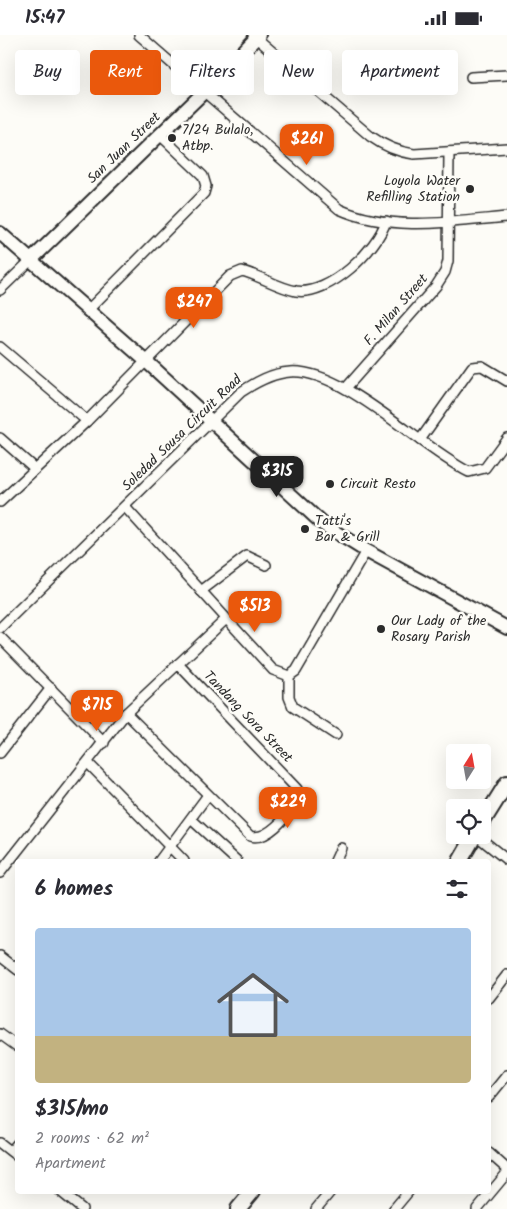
<!DOCTYPE html>
<meta charset="utf-8">
<style>
:root{--surface:#fff;--page:#f7f7f7;--text:#2b2b33;--muted:#7c7c81;--accent:#ea580c}
body{margin:0;font-family:Kalam,sans-serif;background:var(--page);color:var(--text);height:100vh;display:flex;flex-direction:column;font-size:19px;white-space:nowrap}
*{box-sizing:border-box;margin:0}
p{font-size:16px;color:var(--muted)}
.icon{flex:none;width:28px;height:28px;fill:none;stroke:currentColor;stroke-width:2;stroke-linecap:round;stroke-linejoin:round}
.map{position:relative;flex:1;overflow:hidden}
.details{position:absolute;left:15px;top:824px;width:476px;height:335px;display:flex;flex-direction:column;background:var(--surface);border-radius:5px;box-shadow:0 5px 20px #0002}
.details>*{flex:none}
.hud{position:absolute;left:15px;top:15px;width:478px;height:45px;display:flex;gap:10px}
.needle{width:32px;rotate:11deg}
.fabs{position:absolute;left:446px;top:709px;display:grid;gap:10px}
.fabs a{display:grid;place-items:center;width:45px;height:45px;border-radius:5px;background:var(--surface);box-shadow:0 5px 20px #0002;font-size:25px}
.price{position:absolute;translate:-50% -42px;padding:0 11px;border-radius:10px;background:var(--accent);color:#fff;font-size:16px;line-height:32px;filter:drop-shadow(0 1px 2px #0008)}
.price::after{content:'';position:absolute;left:50%;top:30px;width:15px;height:11px;margin-left:-8px;background:inherit;clip-path:polygon(0 0,100% 0,50% 100%)}
.price.on{background:#222;color:#fff}
ul{padding:0;list-style:none}
li{display:grid;align-content:center;gap:10px;height:265px;padding:0 20px}
li span{display:grid;place-items:center;height:155px;border-radius:5px;color:#555}
li>.icon{margin-inline-start:auto}
span .icon{width:90px;height:90px;fill:#fffc;stroke-width:1}
li b{font-size:21px}
h2{display:flex;justify-content:space-between;align-items:center;height:60px;padding:0 20px;font-size:21px}
.chip{padding:0 18px;border-radius:5px;background:var(--surface);box-shadow:0 5px 20px #0002;font-size:18px;line-height:45px}
.chip.on{background:var(--accent);color:#fff}
.status{display:flex;justify-content:space-between;align-items:center;height:35px;padding:0 25px;background:var(--surface);direction:ltr}
.status svg{height:14px;fill:currentColor}
.map>svg:first-child{display:block}
.lines{fill:none;stroke-linecap:round;stroke-linejoin:round}
.street-casing{stroke:#2b2b2b;stroke-width:12}
.secondary-casing{stroke:#2b2b2b;stroke-width:16}
.primary-casing{stroke:#2b2b2b;stroke-width:18}
.street{stroke:#fdfcf7;stroke-width:9}
.secondary{stroke:#fdfcf7;stroke-width:12}
.primary{stroke:#fdfcf7;stroke-width:14}
.poi-dot{fill:#2b2b2b;stroke:#fdfcf7;stroke-width:2}
.labels{text-anchor:middle;dominant-baseline:central;stroke-width:5;stroke-linejoin:round;paint-order:stroke}
.poi-label{font-size:14px;fill:#2b2b2b;stroke:#fdfcf7;text-anchor:start}
.street-label{font-size:14px;fill:#2b2b2b;stroke:#fdfcf7}
</style>
<div class="status"><b>15:47</b><svg viewBox="0 0 49 12"><path d="M0 12V9h3v3zM5 12V6h3v6zM10 12V3h3v9zM15 12V0h3v12zM26 1h20v11H26zM47 4h2v5h-2z"/></svg></div>
<div class="map">
<svg width="507" height="1174" viewBox="0 0 507 1174">
<rect width="100%" height="100%" fill="#fdfcf7"/>
<filter id="ink" filterUnits="userSpaceOnUse"><feTurbulence type="fractalNoise" baseFrequency=".02" numOctaves="2"/><feDisplacementMap in="SourceGraphic" scale="10" xChannelSelector="R" yChannelSelector="G"/><feConvolveMatrix kernelMatrix="1 2 1 2 8 2 1 2 1" color-interpolation-filters="sRGB"/></filter>
<g filter="url(#ink)">
<g class="lines">
<defs>
<g id="street">
<path d="M 139,0 L 339,174 C 390,197 453,187 507,182"/>
<path d="M 253,0 L 370,101 C 384,111 397,117 414,119 L 507,113"/>
<path d="M 471,42 L 507,40"/>
<path d="M 0,255 L 31,225"/>
<path d="M 88,275 L 204,158 L 206,151 L 203,141 L 159,99"/>
<path d="M 0,312 L 87,386"/>
<path d="M 346,353 L 436,251 L 445,237 L 448,226 L 449,117"/>
<path d="M 0,403 L 34,433"/>
<path d="M 420,405 L 472,332 L 482,331 L 507,346"/>
<path d="M 0,467 L 87,386 L 230,241 L 242,236 C 261,241 276,252 296,256 C 329,261 377,215 386,186"/>
<path d="M 125,472 L 273,635 L 289,641 L 296,636 L 366,516"/>
<path d="M 201,556 L 247,521 L 266,530"/>
<path d="M 0,593 L 241,357 C 256,347 272,338 290,337 C 343,333 420,413 469,437 L 485,433 L 507,403"/>
<path d="M 0,602 L 104,708"/>
<path d="M 289,641 L 289,662 L 293,672 L 336,700"/>
<path d="M 126,678 L 250,801 C 268,807 288,779 298,766 L 297,754 L 178,629"/>
<path d="M 0,718 L 51,653"/>
<path d="M 88,728 L 184,826"/>
<path d="M 191,784 L 237,826"/>
<path d="M 476,800 L 507,825"/>
<path d="M 159,826 L 208,760"/>
<path d="M 335,826 L 341,813"/>
<path d="M 0,838 L 126,678 L 225,585"/>
<path d="M 0,921 L 18,935"/>
<path d="M 489,963 L 507,940"/>
<path d="M 0,999 L 18,1012"/>
<path d="M 489,1062 L 507,1040"/>
<path d="M 0,1108 L 18,1122"/>
<path d="M 11,1116 L 18,1108"/>
<path d="M 489,1118 L 507,1134"/>
<path d="M 60,1156 L 82,1174"/>
<path d="M 316,1174 L 331,1156"/>
<path d="M 394,1174 L 409,1156"/>
<path d="M 477,1174 L 507,1138"/>
</g>
<g id="secondary">
<path d="M 0,198 L 146,326 L 324,490 L 366,516 L 507,593"/>
<path d="M 31,225 L 205,56 L 259,0"/>
</g>
<g id="primary">
<path d="M 482,788 L 507,748"/>
<path d="M 460,826 L 475,800"/>
<path d="M 238,1174 L 253,1156"/>
</g>
</defs>
<use href="#street" class="street-casing"/>
<use href="#secondary" class="secondary-casing"/>
<use href="#primary" class="primary-casing"/>
<use href="#street" class="street"/>
<use href="#secondary" class="secondary"/>
<use href="#primary" class="primary"/>
</g>
</g>
<g class="poi-dot">
<circle cx="172" cy="103" r="5"/>
<circle cx="470" cy="154" r="5"/>
<circle cx="330" cy="449" r="5"/>
<circle cx="305" cy="494" r="5"/>
<circle cx="381" cy="594" r="5"/>
</g>
<g class="labels">
<g class="poi-label">
<text x="182" y="95">7/24 Bulalo,<tspan x="182" dy="16">Atbp.</tspan></text>
<text x="460" y="146" text-anchor="end">Loyola Water<tspan x="460" dy="16">Refilling Station</tspan></text>
<text x="340" y="449">Circuit Resto</text>
<text x="315" y="486">Tatti's<tspan x="315" dy="16">Bar &amp; Grill</tspan></text>
<text x="391" y="586">Our Lady of the<tspan x="391" dy="16">Rosary Parish</tspan></text>
</g>
<g class="street-label">
<text transform="translate(124 113) rotate(-44)">San Juan Street</text>
<text transform="translate(396 275) rotate(-49)">F. Milan Street</text>
<text transform="translate(182 398) rotate(-44)">Soledad Sousa Circuit Road</text>
<text transform="translate(248 682) rotate(46)">Tandang Sora Street</text>
</g>
</g>
</svg>
<div class="fabs">
<a><svg class="needle" viewBox="-14 -14 28 28"><path d="M0-13l5 13h-10z" fill="#e53935"/><path d="M0 13l5-13h-10z" fill="#7c7c81"/></svg></a>
<a><svg class="icon" aria-label="locate" viewBox="0 0 24 24"><circle cx="12" cy="12" r="6"/><path d="M12 2v4M12 18v4M2 12h4M18 12h4"/></svg></a>
</div>
<b class="price" style="left:307px;top:131px">$261</b>
<b class="price" style="left:194px;top:294px">$247</b>
<b class="price on" style="left:277px;top:463px">$315</b>
<b class="price" style="left:255px;top:598px">$513</b>
<b class="price" style="left:97px;top:697px">$715</b>
<b class="price" style="left:288px;top:794px">$229</b>
<div class="hud">
<a class="chip">Buy</a>
<a class="chip on">Rent</a>
<a class="chip">Filters</a>
<a class="chip">New</a>
<a class="chip">Apartment</a>
</div>
<section class="details">
<h2>6 homes<svg class="icon" aria-label="filters" viewBox="0 0 24 24"><path d="M4 7h16M4 17h16"/><circle cx="9" cy="7" r="2"/><circle cx="15" cy="17" r="2"/></svg></h2>
<ul>
<li><span style="background:linear-gradient(#a9c7e8 70%,#c2b280 0)"><svg class="icon" aria-label="home" viewBox="0 0 24 24"><path d="M3 11l9-7 9 7M6 9v11h12V9"/></svg></span><div><b>$315/mo</b><p>2 rooms · 62 m²</p><p>Apartment</p></div></li>
</ul>
</section>
</div>
